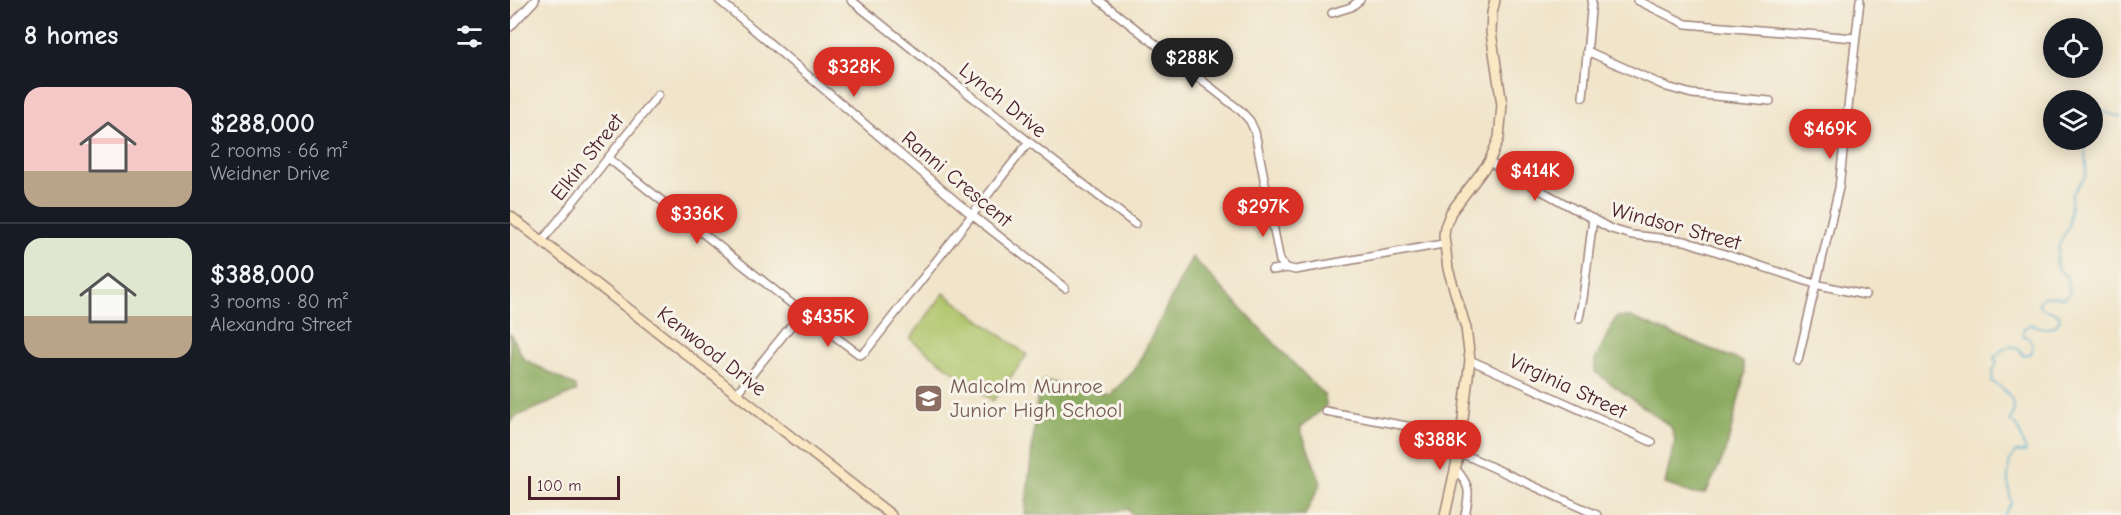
<!DOCTYPE html>
<meta charset="utf-8">
<style>
:root{--surface:#171b24;--page:#242831;--text:#f1f3f6;--muted:#9ea1a6;--line:#363941;--accent:#d93025}
body{margin:0;font-family:"Comic Neue",sans-serif;background:var(--page);color:var(--text);height:100vh;display:flex;flex-direction:column;font-size:22px;white-space:nowrap}
*{box-sizing:border-box;margin:0}
p{font-size:20px;color:var(--muted)}
.icon{flex:none;width:33px;height:33px;fill:none;stroke:currentColor;stroke-width:2;stroke-linecap:round;stroke-linejoin:round}
.map{position:relative;flex:1;overflow:hidden}
.side{display:flex;flex-direction:column;background:var(--surface);width:510px}
.side>*{flex:none}
.controls{position:absolute;left:1533px;top:18px;display:grid;gap:12px}
.controls a{display:grid;place-items:center;width:60px;height:60px;border-radius:50%;background:var(--surface);box-shadow:0 3px 15px #0003;font-size:30px}
.scale{position:absolute;left:18px;bottom:15px;width:92px;box-sizing:border-box;padding-left:6px;border:3px solid #4a1f2b;border-top:0;font-size:16px;line-height:21px;white-space:nowrap;color:#4a1f2b;-webkit-text-stroke:4px #f7f3e8;paint-order:stroke}
.price{position:absolute;translate:-50% -51px;padding:0 14px;border-radius:21px;background:var(--accent);color:#fff;font-size:20px;line-height:39px;filter:drop-shadow(0 2px 3px #0008)}
.price::after{content:'';position:absolute;left:50%;top:36px;width:18px;height:14px;margin-left:-9px;background:inherit;clip-path:polygon(0 0,100% 0,50% 100%)}
.price.active{background:#222;color:#fff}
ul{padding:0;list-style:none}
li{display:flex;align-items:center;gap:18px;height:150px;padding:0 24px}
li+li{border-top:2px solid var(--line)}
li span{display:grid;place-items:center;flex:none;width:168px;height:120px;border-radius:18px;color:#555}
li>.icon{margin-inline-start:auto}
span .icon{width:72px;height:72px;fill:#fffc;stroke-width:1}
li b{font-size:26px}
h2{display:flex;justify-content:space-between;align-items:center;height:72px;padding:0 24px;font-size:26px}
main{display:flex;flex:1;min-height:0}
.map>svg:first-child{display:block}
.green{fill:#afc56a;stroke:#7c724a;stroke-width:1.5}
.forest{fill:#8baa5e;stroke:#6a6444;stroke-width:1.5}
.lines{fill:none;stroke-linecap:round;stroke-linejoin:round}
.stream{stroke:#4faccd;stroke-width:1.5}
.street-casing{stroke:#9d827a;stroke-width:10}
.secondary-casing{stroke:#9d827a;stroke-width:12}
.street{stroke:#fff;stroke-width:7}
.secondary{stroke:#fae7c3;stroke-width:9}
.labels{text-anchor:middle;dominant-baseline:central;stroke-width:6;stroke-linejoin:round;paint-order:stroke}
.street-label{font-size:21px;fill:#4a1f2b;stroke:#f7f3e8}
.education-label{font-size:21px;fill:#785e54;stroke:#f7f3e8;text-anchor:start}
</style>
<main>
<section class="side">
<h2>8 homes<svg class="icon" aria-label="filters" viewBox="0 0 24 24"><path d="M4 7h16M4 17h16"/><circle cx="9" cy="7" r="2"/><circle cx="15" cy="17" r="2"/></svg></h2>
<ul>
<li><span style="background:linear-gradient(#f6c9c9 70%,#b9a48a 0)"><svg class="icon" aria-label="home" viewBox="0 0 24 24"><path d="M3 11l9-7 9 7M6 9v11h12V9"/></svg></span><div><b>$288,000</b><p>2 rooms · 66 m²</p><p>Weidner Drive</p></div></li>
<li><span style="background:linear-gradient(#dfe7d0 65%,#b9a48a 0)"><svg class="icon" aria-label="home" viewBox="0 0 24 24"><path d="M3 11l9-7 9 7M6 9v11h12V9"/></svg></span><div><b>$388,000</b><p>3 rooms · 80 m²</p><p>Alexandra Street</p></div></li>
</ul>
</section>
<div class="map">
<svg width="1611" height="515" viewBox="0 0 1611 515">
<rect width="100%" height="100%" fill="#f7f3e8"/>
<filter id="ink" filterUnits="userSpaceOnUse"><feTurbulence type="fractalNoise" baseFrequency=".0167" numOctaves="2"/><feDisplacementMap in="SourceGraphic" scale="12" xChannelSelector="R" yChannelSelector="G"/><feConvolveMatrix kernelMatrix="1 2 1 2 8 2 1 2 1" color-interpolation-filters="sRGB"/></filter>
<filter id="wash" filterUnits="userSpaceOnUse"><feTurbulence type="fractalNoise" baseFrequency=".008" numOctaves="4" result="noise"/><feDisplacementMap in="SourceGraphic" scale="24" xChannelSelector="R" yChannelSelector="G"/><feGaussianBlur stdDeviation="1.35" result="paint"/><feColorMatrix in="noise" values="0 0 0 0 0 0 0 0 0 0 0 0 0 0 0 0 0 1.4 0 .05"/><feComposite in="paint" operator="in"/></filter>
<g filter="url(#wash)">
<rect width="100%" height="100%" fill="#f0e4c9"/>
<path class="green" d="M 434,293 L 517,355 L 483,401 L 400,339 Z"/>
<g class="forest">
<path d="M 682,257 L 815,396 L 816,406 L 790,428 L 811,483 L 795,515 L 623,515 L 617,509 L 583,515 L 515,515 L 528,393 L 533,380 L 600,395 L 624,371 Z"/>
<path d="M 1106,317 L 1120,317 L 1233,362 L 1235,373 L 1216,451 L 1196,493 L 1184,494 L 1155,484 L 1165,440 L 1161,427 L 1085,372 L 1085,360 Z"/>
<path d="M 0,333 L 14,359 L 65,386 L 67,391 L 5,417 L 0,423 Z"/>
</g>
<g class="lines">
<g class="stream">
<path d="M 1573,100 L 1573,96 L 1578,100"/>
<path d="M 1582,104 L 1590,111 L 1611,117"/>
<path d="M 1494,515 L 1501,503 L 1498,481 L 1499,463 L 1505,452 L 1516,452 L 1508,427 L 1500,421 C 1510,404 1498,389 1482,382 L 1483,371 L 1487,362 L 1484,358 L 1492,350 L 1501,346 L 1510,350 L 1514,356 L 1521,354 L 1523,347 L 1519,338 L 1513,335 L 1513,329 L 1521,324 C 1533,328 1542,332 1550,320 L 1549,314 L 1534,309 L 1528,304 L 1534,296 L 1553,298 L 1560,294 L 1556,275 L 1550,272 L 1546,264 L 1549,245 L 1559,225 L 1562,194 L 1576,175 L 1575,140"/>
</g>
</g>
</g>
<g filter="url(#ink)">
<g class="lines">
<defs>
<g id="street">
<path d="M 209,0 L 462,215 L 555,288"/>
<path d="M 341,0 L 519,142 L 625,224"/>
<path d="M 589,0 L 731,111 L 740,121 L 745,132 L 770,261 L 777,268"/>
<path d="M 1127,0 L 1176,24 L 1345,38"/>
<path d="M 822,13 L 841,7 L 850,0"/>
<path d="M 0,27 L 25,0"/>
<path d="M 1077,51 L 1157,87 L 1182,94 L 1260,101"/>
<path d="M 1073,97 L 1082,0"/>
<path d="M 98,158 L 292,312 L 350,355 L 356,351 L 519,142"/>
<path d="M 979,162 L 1101,229 L 1122,235 L 1175,241 L 1305,284 L 1355,295"/>
<path d="M 32,241 L 148,95"/>
<path d="M 762,270 L 777,268 L 785,270 L 933,244"/>
<path d="M 1069,318 L 1073,298 L 1083,219"/>
<path d="M 960,360 L 1142,442"/>
<path d="M 1288,360 L 1329,188 L 1350,0"/>
<path d="M 226,394 L 292,312"/>
<path d="M 815,411 L 951,436"/>
<path d="M 949,452 L 1087,515"/>
<path d="M 945,468 C 961,486 960,492 955,515"/>
</g>
<g id="secondary">
<path d="M 0,216 L 381,515"/>
<path d="M 935,515 L 949,452 L 960,360 L 956,328 L 938,269 L 934,236 L 935,227 L 941,212 L 979,162 L 989,138 L 992,105 L 981,32 L 982,13 L 985,0"/>
</g>
</defs>
<use href="#street" class="street-casing"/>
<use href="#secondary" class="secondary-casing"/>
<use href="#street" class="street"/>
<use href="#secondary" class="secondary"/>
</g>
</g>
<defs>
<symbol id="school-square" viewBox="-11 -11 22 22"><rect x="-9" y="-9" width="18" height="18" rx="4" fill="#8d6e63" stroke="#f7f3e8"/><path d="M0-5L7-2L0 1L-7-2ZM-4 1L0 2.5L4 1V4Q0 6-4 4Z" fill="#fff"/></symbol>
</defs>
<g fill-rule="evenodd">
<use href="#school-square" x="402" y="382" width="33" height="33"/>
</g>
<g class="labels">
<g class="street-label">
<text transform="translate(493 100) rotate(39)">Lynch Drive</text>
<text transform="translate(77 157) rotate(-52)">Elkin Street</text>
<text transform="translate(447 179) rotate(40)">Ranni Crescent</text>
<text transform="translate(1166 226) rotate(15)">Windsor Street</text>
<text transform="translate(202 351) rotate(38)">Kenwood Drive</text>
<text transform="translate(1058 386) rotate(25)">Virginia Street</text>
</g>
<g class="education-label">
<text x="440" y="386">Malcolm Munroe<tspan x="440" dy="24">Junior High School</tspan></text>
</g>
</g>
</svg>
<div class="controls">
<a><svg class="icon" aria-label="locate" viewBox="0 0 24 24"><circle cx="12" cy="12" r="6"/><path d="M12 2v4M12 18v4M2 12h4M18 12h4"/></svg></a>
<a><svg class="icon" aria-label="layers" viewBox="0 0 24 24"><path d="M12 4l9 5-9 5-9-5zM3 14l9 5 9-5"/></svg></a>
</div>
<div class="scale">100 m</div>
<b class="price active" style="left:682px;top:89px">$288K</b>
<b class="price" style="left:344px;top:98px">$328K</b>
<b class="price" style="left:1320px;top:160px">$469K</b>
<b class="price" style="left:1025px;top:202px">$414K</b>
<b class="price" style="left:753px;top:238px">$297K</b>
<b class="price" style="left:187px;top:245px">$336K</b>
<b class="price" style="left:318px;top:348px">$435K</b>
<b class="price" style="left:930px;top:471px">$388K</b>
</div>
</main>
